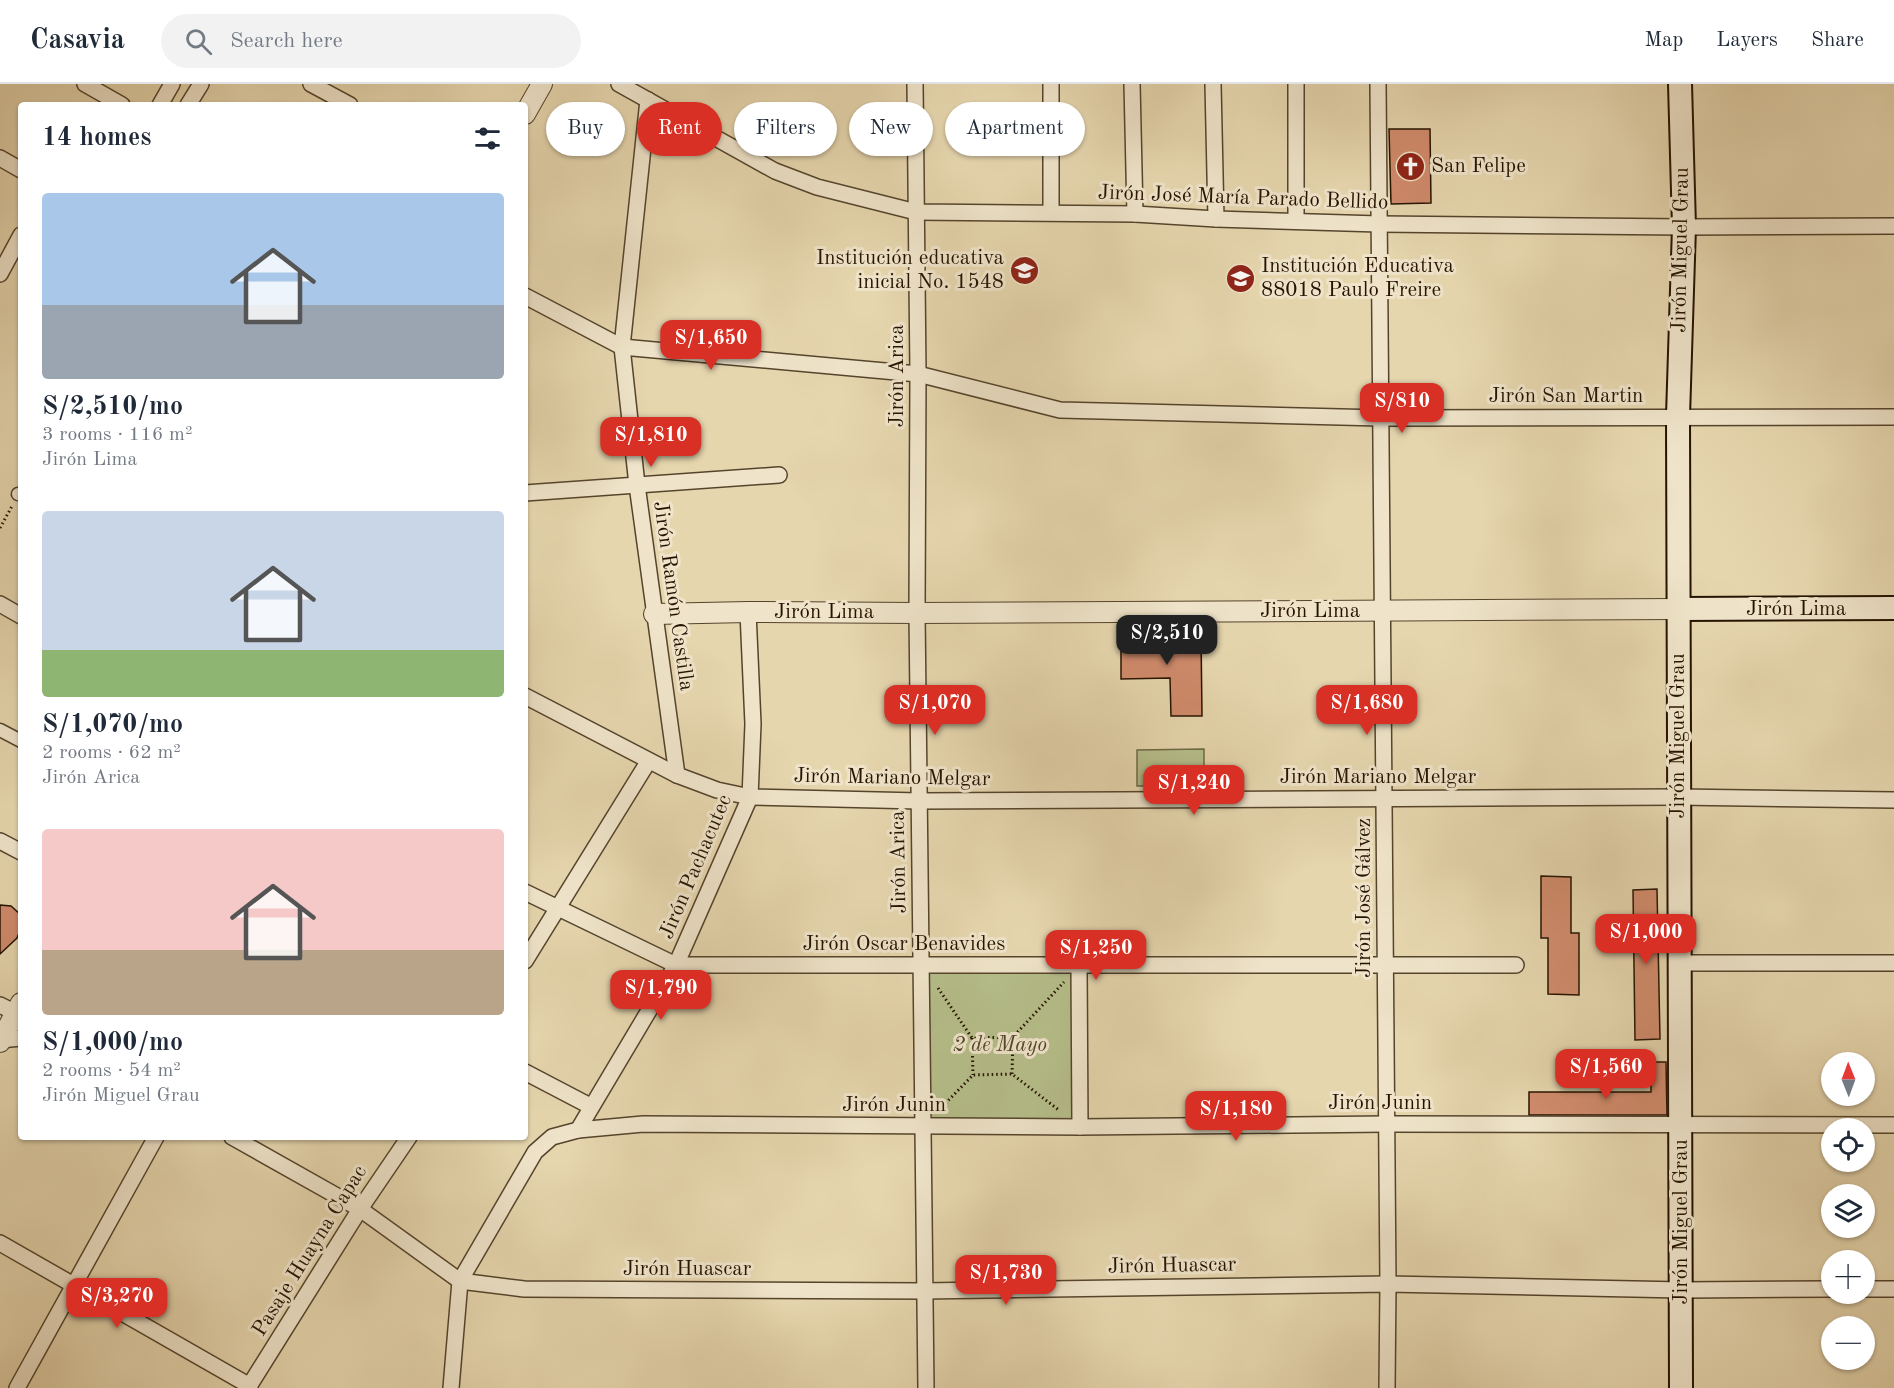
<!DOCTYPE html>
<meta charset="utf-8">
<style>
:root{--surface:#fff;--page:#f2f2f3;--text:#1f2937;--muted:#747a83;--line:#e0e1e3;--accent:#d93025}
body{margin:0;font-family:"Old Standard TT",serif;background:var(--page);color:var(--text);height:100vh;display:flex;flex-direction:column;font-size:22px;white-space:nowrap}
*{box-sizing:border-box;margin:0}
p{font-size:20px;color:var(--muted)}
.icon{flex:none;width:33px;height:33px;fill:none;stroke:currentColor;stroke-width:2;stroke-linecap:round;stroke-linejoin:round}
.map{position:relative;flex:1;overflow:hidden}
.details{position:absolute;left:18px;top:18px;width:510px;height:1038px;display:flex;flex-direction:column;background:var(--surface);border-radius:6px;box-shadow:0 2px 4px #0004}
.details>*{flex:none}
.hud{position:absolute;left:546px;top:18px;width:570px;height:54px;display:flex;gap:12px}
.needle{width:39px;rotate:359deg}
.tools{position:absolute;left:1821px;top:968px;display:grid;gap:12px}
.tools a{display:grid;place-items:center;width:54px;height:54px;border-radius:50%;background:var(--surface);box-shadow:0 2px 4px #0004;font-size:30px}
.price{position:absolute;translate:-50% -51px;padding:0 14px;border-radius:12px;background:var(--accent);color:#fff;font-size:20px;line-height:39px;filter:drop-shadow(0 2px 3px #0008)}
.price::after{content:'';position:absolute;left:50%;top:36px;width:18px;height:14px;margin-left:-9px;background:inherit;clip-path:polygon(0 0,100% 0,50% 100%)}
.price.active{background:#222;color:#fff}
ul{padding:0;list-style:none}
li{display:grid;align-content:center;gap:12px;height:318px;padding:0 24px}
li span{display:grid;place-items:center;height:186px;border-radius:6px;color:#555}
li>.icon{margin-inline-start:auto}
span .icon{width:108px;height:108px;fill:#fffc;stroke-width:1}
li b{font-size:26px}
h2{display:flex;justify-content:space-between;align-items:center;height:72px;padding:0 24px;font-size:26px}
.tag{padding:0 21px;border-radius:27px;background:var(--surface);box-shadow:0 2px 4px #0004;font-size:21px;line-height:54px}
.tag.active{background:var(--accent);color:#fff}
header{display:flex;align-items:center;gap:36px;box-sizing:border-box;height:84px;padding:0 30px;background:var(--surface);border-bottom:2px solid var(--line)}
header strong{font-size:28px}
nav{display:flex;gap:33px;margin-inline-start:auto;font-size:21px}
.search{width:420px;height:54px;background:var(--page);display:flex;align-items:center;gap:15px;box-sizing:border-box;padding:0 21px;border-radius:33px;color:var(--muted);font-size:22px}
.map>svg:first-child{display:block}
.green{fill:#b5be8a;stroke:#6d6845;stroke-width:1.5}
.building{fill:#d08b6c;stroke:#251300;stroke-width:1.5}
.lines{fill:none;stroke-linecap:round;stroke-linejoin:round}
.pedestrian-casing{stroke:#55442c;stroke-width:15}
.minor-casing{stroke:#55442c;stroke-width:18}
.tertiary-casing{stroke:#55442c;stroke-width:22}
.secondary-casing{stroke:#251300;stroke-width:26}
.path{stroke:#251300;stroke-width:3;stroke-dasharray:1.5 3;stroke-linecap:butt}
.pedestrian{stroke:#efe4ca;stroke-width:12}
.minor{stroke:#efe4ca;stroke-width:15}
.tertiary{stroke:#efe4ca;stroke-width:20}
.secondary{stroke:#efe4ca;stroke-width:22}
.labels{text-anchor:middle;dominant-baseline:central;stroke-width:6;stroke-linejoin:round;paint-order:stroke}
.poi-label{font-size:21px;fill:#251300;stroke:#efe4ca;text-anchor:start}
.street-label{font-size:21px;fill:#251300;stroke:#efe4ca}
.park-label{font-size:21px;font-style:italic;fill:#504629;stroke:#efe4ca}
</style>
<header>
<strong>Casavia</strong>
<div class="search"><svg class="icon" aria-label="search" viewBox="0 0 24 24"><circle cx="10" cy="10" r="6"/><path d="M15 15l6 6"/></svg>Search here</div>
<nav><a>Map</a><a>Layers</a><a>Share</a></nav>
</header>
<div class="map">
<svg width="1894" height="1304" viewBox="0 0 1894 1304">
<rect width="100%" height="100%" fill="#e6d6ae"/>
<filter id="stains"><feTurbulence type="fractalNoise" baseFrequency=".00333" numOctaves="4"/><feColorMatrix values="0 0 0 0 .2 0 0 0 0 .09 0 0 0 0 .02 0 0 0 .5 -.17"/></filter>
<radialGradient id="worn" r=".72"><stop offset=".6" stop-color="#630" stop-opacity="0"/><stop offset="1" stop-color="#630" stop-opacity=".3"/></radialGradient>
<g class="green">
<path d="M 1204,665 L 1204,702 L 1137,702 L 1137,666 Z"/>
<path d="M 924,884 L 1077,884 L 1075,1038 L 925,1039 Z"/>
</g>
<g class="building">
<path d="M 1389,45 L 1430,45 L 1431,119 L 1391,120 Z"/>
<path d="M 1121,550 L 1201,550 L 1202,632 L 1171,632 L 1170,594 L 1121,595 Z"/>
<path d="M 1541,792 L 1571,793 L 1571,849 L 1579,849 L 1579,911 L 1548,910 L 1548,854 L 1541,854 Z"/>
<path d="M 1657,805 L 1660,955 L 1635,956 L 1633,806 Z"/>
<path d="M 0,821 L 11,822 L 21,831 L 21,844 L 17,854 L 0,870 Z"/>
<path d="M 1651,978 L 1666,978 L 1667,1031 L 1529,1031 L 1529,1008 L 1651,1008 Z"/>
</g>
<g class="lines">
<defs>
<g id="pedestrian">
<path d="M 18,410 L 21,411"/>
<path d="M 0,646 L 21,657"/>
</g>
<g id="minor">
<path d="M 85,0 L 122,21"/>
<path d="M 311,0 L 350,21"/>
<path d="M 619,0 L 775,87 L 817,103 L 916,128 L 1135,130 L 1216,135 L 1379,140 L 1684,143 L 1894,142"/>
<path d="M 915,0 L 918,290 L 917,529 L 926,1304"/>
<path d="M 1132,0 L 1135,130"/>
<path d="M 1213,0 L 1216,135"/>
<path d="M 1296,0 L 1296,136"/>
<path d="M 1378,0 L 1388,1200 L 1387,1304"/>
<path d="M 648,16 L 622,263 L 637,401 L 677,691"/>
<path d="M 160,21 L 172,0"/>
<path d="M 188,21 L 201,0"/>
<path d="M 0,74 L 21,86"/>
<path d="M 1051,128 L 1051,0"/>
<path d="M 0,190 L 21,151"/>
<path d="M 525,212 L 622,263 L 918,290 L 1060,326 L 1381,334 L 1894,333"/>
<path d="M 525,409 L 779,391"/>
<path d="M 0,520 L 21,532"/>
<path d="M 525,612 L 677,691 L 717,706 L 750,713 L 919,717 L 1678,713 L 1894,716"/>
<path d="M 0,757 L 21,768"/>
<path d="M 525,808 L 676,881 L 1516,881"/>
<path d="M 525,877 L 648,678"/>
<path d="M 1679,879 L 1894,879"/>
<path d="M 1079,881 L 1080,1043"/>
<path d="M 0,921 L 16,929 L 20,937"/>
<path d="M 0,956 L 21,954"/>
<path d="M 525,988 L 590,1022"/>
<path d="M 578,1046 L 643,1040 L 1080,1043 L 1386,1040 L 1894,1041"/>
<path d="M 232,1053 L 360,1125 L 460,1197 L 524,1205 L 924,1207 L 1388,1200 L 1682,1206 L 1832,1205"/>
<path d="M 0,1159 L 250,1302"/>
<path d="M 1864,1205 L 1894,1205"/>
<path d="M 17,1304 L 156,1053"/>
<path d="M 248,1304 L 360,1125 L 409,1053"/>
<path d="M 451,1304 L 460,1197 L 535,1068 L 552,1053 L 578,1046 L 676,881 L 750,713 L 753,640 L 748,528"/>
</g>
<g id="tertiary">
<path d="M 525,30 L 542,0"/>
<path d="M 654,530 L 748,528 L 917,529 L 1678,525"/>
<path d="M 0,958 L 21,919"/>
</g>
<g id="secondary">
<path d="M 1680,0 L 1684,143 L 1678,332 L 1681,1304"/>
<path d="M 1678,525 L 1894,524"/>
</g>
</defs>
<use href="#pedestrian" class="pedestrian-casing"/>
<use href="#minor" class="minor-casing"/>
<use href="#tertiary" class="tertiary-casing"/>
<use href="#secondary" class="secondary-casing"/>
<g class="path">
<path d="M 0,444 L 12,422"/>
<path d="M 938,904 L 972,954 L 1013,953 L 1064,898"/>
<path d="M 972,954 L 973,991"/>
<path d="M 1012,990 L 1013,953"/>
<path d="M 939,1026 L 973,991 L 1012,990 L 1060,1027"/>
</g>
<use href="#pedestrian" class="pedestrian"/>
<use href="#minor" class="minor"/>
<use href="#tertiary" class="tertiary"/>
<use href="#secondary" class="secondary"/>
</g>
<defs>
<symbol id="church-disc" viewBox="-11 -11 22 22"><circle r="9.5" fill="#8f2418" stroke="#efe4ca"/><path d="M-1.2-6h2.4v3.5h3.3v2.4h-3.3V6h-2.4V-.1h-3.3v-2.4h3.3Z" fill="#fff"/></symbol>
<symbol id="school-disc" viewBox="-11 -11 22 22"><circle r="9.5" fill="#8f2418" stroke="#efe4ca"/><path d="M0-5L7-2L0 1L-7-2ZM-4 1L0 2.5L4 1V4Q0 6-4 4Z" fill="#fff"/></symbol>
</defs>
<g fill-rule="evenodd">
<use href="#church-disc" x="1394" y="66" width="33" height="33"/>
<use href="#school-disc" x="1008" y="170" width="33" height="33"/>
<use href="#school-disc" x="1224" y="178" width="33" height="33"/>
</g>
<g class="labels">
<g class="poi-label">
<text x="1431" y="82">San Felipe</text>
<text x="1004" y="174" text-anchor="end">Institución educativa<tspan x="1004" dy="24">inicial No. 1548</tspan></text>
<text x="1261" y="182">Institución Educativa<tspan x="1261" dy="24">88018 Paulo Freire</tspan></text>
</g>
<g class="street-label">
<text transform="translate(1243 114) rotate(2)">Jirón José María Parado Bellido</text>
<text transform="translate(1681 166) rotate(-89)">Jirón Miguel Grau</text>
<text transform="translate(897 292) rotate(-90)">Jirón Arica</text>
<text x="1566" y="312">Jirón San Martin</text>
<text transform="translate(673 512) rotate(82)">Jirón Ramón Castilla</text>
<text x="1796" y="525">Jirón Lima</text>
<text x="1310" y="527">Jirón Lima</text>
<text x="824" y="528">Jirón Lima</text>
<text transform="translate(1678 652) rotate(-90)">Jirón Miguel Grau</text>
<text x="1378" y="693">Jirón Mariano Melgar</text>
<text transform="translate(892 694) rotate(1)">Jirón Mariano Melgar</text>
<text transform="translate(899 778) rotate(-91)">Jirón Arica</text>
<text transform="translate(696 783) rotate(-67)">Jirón Pachacutec</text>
<text transform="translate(1364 814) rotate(-90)">Jirón José Gálvez</text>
<text x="904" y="860">Jirón Oscar Benavides</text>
<text x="1380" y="1019">Jirón Junin</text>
<text x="894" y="1021">Jirón Junin</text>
<text transform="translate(1681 1138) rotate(-90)">Jirón Miguel Grau</text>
<text transform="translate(310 1167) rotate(-58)">Pasaje Huayna Capac</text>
<text transform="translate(1172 1182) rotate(-1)">Jirón Huascar</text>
<text x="687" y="1185">Jirón Huascar</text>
</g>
<g class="park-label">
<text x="1000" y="961">2 de Mayo</text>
</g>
</g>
<rect width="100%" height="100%" filter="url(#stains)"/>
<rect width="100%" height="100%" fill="url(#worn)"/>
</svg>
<div class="tools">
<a><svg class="needle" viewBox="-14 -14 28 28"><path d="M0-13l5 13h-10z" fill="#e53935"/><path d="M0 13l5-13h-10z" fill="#747a83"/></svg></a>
<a><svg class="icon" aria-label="locate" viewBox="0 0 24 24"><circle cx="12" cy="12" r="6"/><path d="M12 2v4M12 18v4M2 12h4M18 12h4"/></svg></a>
<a><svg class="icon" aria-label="layers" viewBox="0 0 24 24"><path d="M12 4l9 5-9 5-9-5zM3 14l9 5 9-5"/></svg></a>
<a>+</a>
<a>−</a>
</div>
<b class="price" style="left:711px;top:287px">S/1,650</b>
<b class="price" style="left:1402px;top:350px">S/810</b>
<b class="price" style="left:651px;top:384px">S/1,810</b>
<b class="price active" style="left:1167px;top:582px">S/2,510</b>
<b class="price" style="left:935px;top:652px">S/1,070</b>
<b class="price" style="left:1367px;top:652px">S/1,680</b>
<b class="price" style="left:1194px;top:732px">S/1,240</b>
<b class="price" style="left:1646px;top:881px">S/1,000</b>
<b class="price" style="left:1096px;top:897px">S/1,250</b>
<b class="price" style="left:661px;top:937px">S/1,790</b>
<b class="price" style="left:1606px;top:1016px">S/1,560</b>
<b class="price" style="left:1236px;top:1058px">S/1,180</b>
<b class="price" style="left:1006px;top:1222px">S/1,730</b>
<b class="price" style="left:117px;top:1245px">S/3,270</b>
<div class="hud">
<a class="tag">Buy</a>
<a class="tag active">Rent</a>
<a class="tag">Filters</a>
<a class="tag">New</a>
<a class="tag">Apartment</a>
</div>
<section class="details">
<h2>14 homes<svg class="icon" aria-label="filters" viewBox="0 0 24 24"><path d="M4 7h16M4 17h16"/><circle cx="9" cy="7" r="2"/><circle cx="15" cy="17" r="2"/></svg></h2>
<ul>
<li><span style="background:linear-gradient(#a9c7e8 60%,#9aa5b1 0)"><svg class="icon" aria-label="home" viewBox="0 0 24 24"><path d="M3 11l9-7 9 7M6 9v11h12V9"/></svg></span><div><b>S/2,510/mo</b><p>3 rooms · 116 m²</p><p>Jirón Lima</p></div></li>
<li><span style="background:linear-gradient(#c9d6e8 75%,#8fb573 0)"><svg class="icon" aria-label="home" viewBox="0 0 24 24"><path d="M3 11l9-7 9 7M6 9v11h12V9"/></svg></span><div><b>S/1,070/mo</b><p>2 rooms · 62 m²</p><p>Jirón Arica</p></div></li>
<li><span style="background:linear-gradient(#f6c9c9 65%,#b9a48a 0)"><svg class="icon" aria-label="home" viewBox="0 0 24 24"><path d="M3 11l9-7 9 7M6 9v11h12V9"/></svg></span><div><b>S/1,000/mo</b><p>2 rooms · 54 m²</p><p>Jirón Miguel Grau</p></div></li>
</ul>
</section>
</div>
